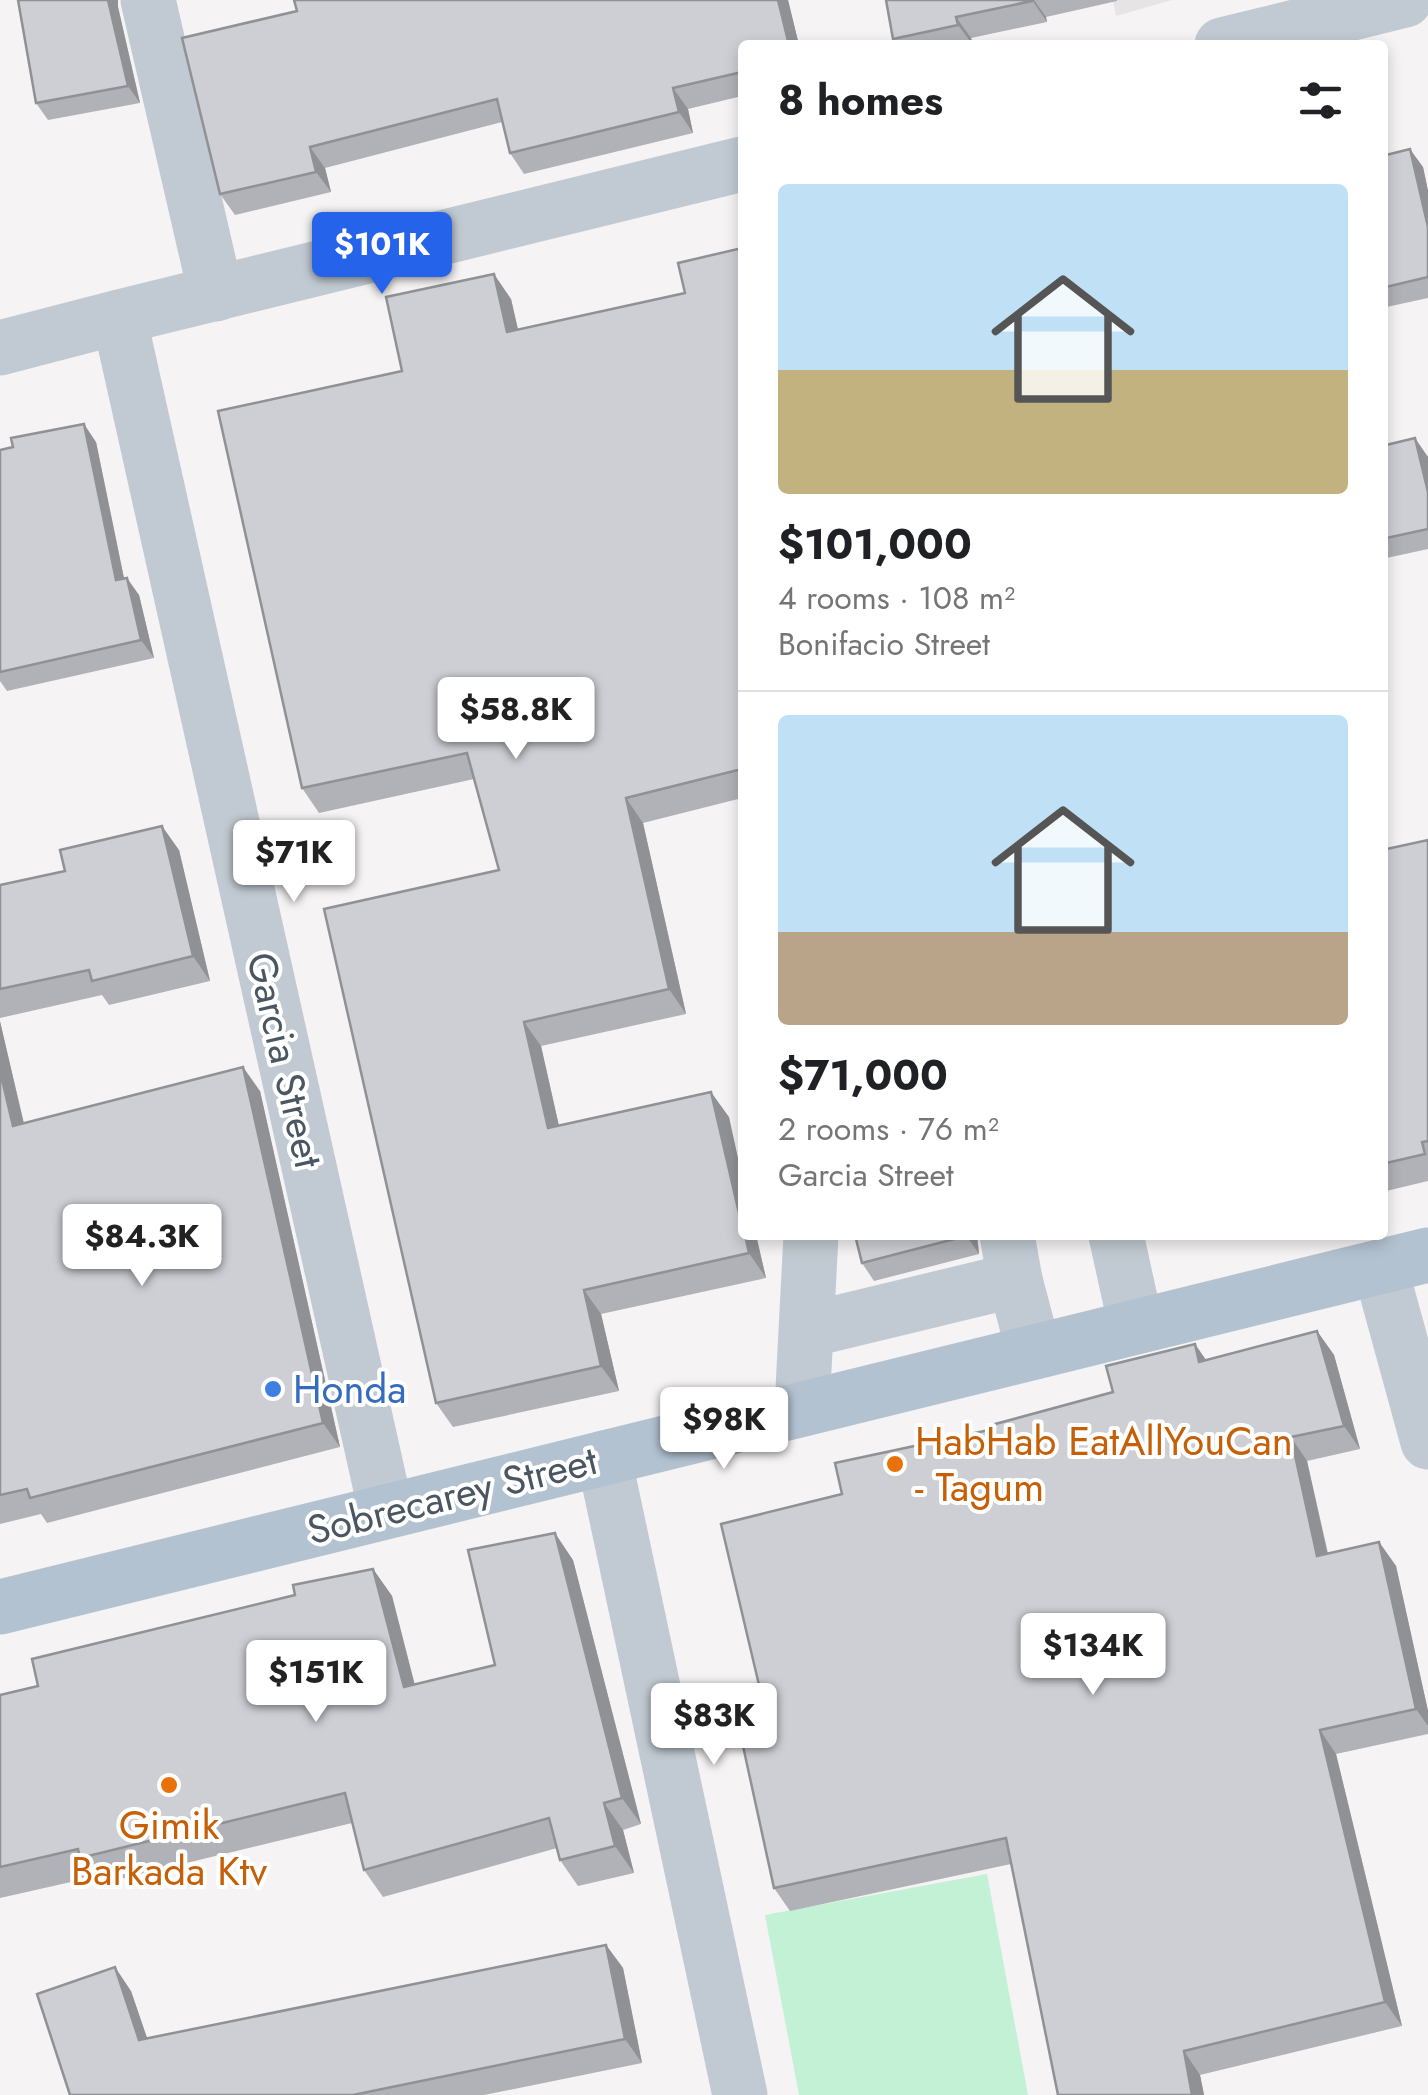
<!DOCTYPE html>
<meta charset="utf-8">
<style>
:root{--surface:#fff;--page:#f6f6f6;--text:#202124;--muted:#757577;--line:#e0e0e0;--accent:#2563eb}
body{margin:0;font-family:Jost,sans-serif;background:var(--page);color:var(--text);height:100vh;display:flex;flex-direction:column;font-size:38px;white-space:nowrap}
*{box-sizing:border-box;margin:0}
p{font-size:32px;color:var(--muted)}
.icon{flex:none;width:55px;height:55px;fill:none;stroke:currentColor;stroke-width:2;stroke-linecap:round;stroke-linejoin:round}
.map{position:relative;flex:1;overflow:hidden}
.side{position:absolute;left:738px;top:40px;width:650px;height:1200px;display:flex;flex-direction:column;background:var(--surface);border-radius:10px;box-shadow:0 5px 15px #0003}
.side>*{flex:none}
.price{position:absolute;translate:-50% -85px;padding:0 22px;border-radius:10px;background:#fff;color:#222;font-size:32px;line-height:65px;filter:drop-shadow(0 2px 5px #0008)}
.price::after{content:'';position:absolute;left:50%;top:60px;width:30px;height:22px;margin-left:-15px;background:inherit;clip-path:polygon(0 0,100% 0,50% 100%)}
.price.selected{background:var(--accent);color:#fff}
ul{padding:0;list-style:none}
li{display:grid;align-content:center;gap:20px;height:530px;padding:0 40px}
li+li{border-top:2px solid var(--line)}
li span{display:grid;place-items:center;height:310px;border-radius:10px;color:#555}
li>.icon{margin-inline-start:auto}
span .icon{width:180px;height:180px;fill:#fffc;stroke-width:1}
li b{font-size:42px}
h2{display:flex;justify-content:space-between;align-items:center;height:120px;padding:0 40px;font-size:42px}
.map>svg:first-child{display:block}
.education{fill:#e6e4e5}
.green{fill:#c3f1d5}
.lines{fill:none;stroke-linecap:round;stroke-linejoin:round}
.minor{stroke:#c1cad2;stroke-width:55}
.major{stroke:#b3c2d1;stroke-width:55}
.wall{fill:#b0b2b7}
.shaded-wall{fill:#909195}
.building{fill:#cdcfd5;stroke:#909195;stroke-width:2.5}
.shop-dot{fill:#3f7fe0;stroke:#fff;stroke-width:4}
.food-dot{fill:#e8710a;stroke:#fff;stroke-width:4}
.labels{text-anchor:middle;dominant-baseline:central;stroke-width:8;stroke-linejoin:round;paint-order:stroke}
.street-label{font-size:40px;fill:#4a5661;stroke:#fff}
.shop-label{font-size:40px;fill:#366cbe;stroke:#fff;text-anchor:start}
.food-label{font-size:40px;fill:#c56008;stroke:#fff;text-anchor:start}
</style>
<div class="map">
<svg width="1428" height="2095" viewBox="0 0 1428 2095">
<rect width="100%" height="100%" fill="#f5f3f3"/>
<path class="education" d="M 1113,0 L 1172,0 L 1116,16 Z"/>
<path class="green" d="M 987,1874 L 1028,2095 L 799,2095 L 765,1915 Z"/>
<g class="lines">
<g class="minor">
<path d="M 148,0 L 216,294"/>
<path d="M 1222,45 L 1405,0"/>
<path d="M 119,317 L 386,1511"/>
<path d="M 0,348 L 119,317 L 742,164"/>
<path d="M 1007,1235 L 1015,1280 L 1034,1352"/>
<path d="M 1116,1235 L 1136,1326"/>
<path d="M 1380,1267 L 1428,1442"/>
<path d="M 808,1330 L 1015,1280"/>
<path d="M 802,1408 L 811,1235"/>
<path d="M 604,1458 L 740,2095"/>
</g>
<path class="major" d="M 0,1607 L 1428,1255"/>
</g>
<g class="wall">
<path d="M 294,0 L 788,0 L 799,45 L 742,45 L 742,96 L 688,109 L 693,133 L 524,174 L 510,153 L 502,122 L 325,168 L 331,192 L 235,215 L 220,194 L 297,11 Z"/>
<path d="M 886,0 L 1117,0 L 1117,1 L 1046,17 L 1047,22 L 971,38 L 973,45 L 898,45 L 893,39 Z"/>
<path d="M 118,7 L 140,103 L 48,120 L 36,103 Z"/>
<path d="M 1382,156 L 1423,167 L 1428,191 L 1428,298 L 1382,308 Z"/>
<path d="M 742,248 L 742,798 L 643,823 L 686,1014 L 541,1046 L 559,1126 L 729,1117 L 742,1235 L 756,1235 L 766,1278 L 601,1314 L 619,1391 L 453,1427 L 436,1403 L 499,870 L 474,779 L 319,813 L 302,788 L 402,371 L 511,299 L 518,329 L 685,293 Z"/>
<path d="M 96,442 L 124,578 L 139,595 L 154,658 L 7,691 L 0,681 L 0,450 Z"/>
<path d="M 1382,446 L 1428,456 L 1428,549 L 1382,559 Z"/>
<path d="M 1428,840 L 1428,1181 L 1382,1192 L 1382,850 Z"/>
<path d="M 179,850 L 210,981 L 109,1005 L 102,995 L 0,1018 L 0,885 Z"/>
<path d="M 0,1022 L 24,1123 L 260,1091 L 340,1447 L 47,1523 L 41,1514 L 0,1524 Z"/>
<path d="M 855,1235 L 977,1235 L 979,1254 L 874,1281 L 862,1263 Z"/>
<path d="M 1317,1331 L 1334,1355 L 1360,1449 L 1307,1461 L 1328,1553 L 1379,1542 L 1396,1566 L 1428,1711 L 1428,1734 L 1336,1754 L 1402,2026 L 1200,2075 L 1204,2095 L 1058,2095 L 1011,1864 L 790,1911 L 774,1888 L 772,1740 L 842,1494 L 989,1430 L 1113,1392 L 1207,1360 Z"/>
<path d="M 573,1560 L 641,1824 L 623,1830 L 634,1873 L 578,1886 L 560,1860 L 557,1848 L 383,1897 L 364,1870 L 352,1823 L 99,1884 L 93,1877 L 0,1898 L 0,1695 L 38,1686 L 295,1595 L 373,1569 L 392,1596 L 415,1685 L 495,1665 Z"/>
<path d="M 606,1945 L 623,1968 L 642,2063 L 484,2095 L 70,2095 L 131,1991 L 147,2039 Z"/>
</g>
<g class="shaded-wall">
<path d="M 108,0 L 118,0 L 118,7 L 140,103 L 128,86 Z"/>
<path d="M 778,0 L 788,0 L 799,45 L 789,45 Z"/>
<path d="M 1032,0 L 1034,0 L 1046,17 L 1047,22 Z"/>
<path d="M 956,17 L 971,38 L 973,45 L 958,25 Z"/>
<path d="M 673,88 L 688,109 L 693,133 L 679,112 Z"/>
<path d="M 310,147 L 325,168 L 331,192 L 316,172 Z"/>
<path d="M 1410,149 L 1423,167 L 1428,191 L 1428,227 Z"/>
<path d="M 494,274 L 511,299 L 524,357 L 507,332 Z"/>
<path d="M 84,424 L 96,442 L 128,598 L 116,580 Z"/>
<path d="M 1415,438 L 1428,457 L 1428,492 Z"/>
<path d="M 127,578 L 139,595 L 154,658 L 141,640 Z"/>
<path d="M 626,798 L 643,823 L 686,1014 L 669,989 Z"/>
<path d="M 162,826 L 179,850 L 210,981 L 193,956 Z"/>
<path d="M 0,1021 L 30,1151 L 13,1126 L 0,1071 Z"/>
<path d="M 524,1022 L 541,1046 L 565,1153 L 548,1128 Z"/>
<path d="M 243,1067 L 260,1091 L 340,1447 L 323,1423 Z"/>
<path d="M 711,1092 L 729,1117 L 742,1176 L 742,1226 Z"/>
<path d="M 745,1235 L 756,1235 L 766,1278 L 749,1253 Z"/>
<path d="M 966,1235 L 977,1235 L 979,1254 Z"/>
<path d="M 584,1290 L 601,1314 L 619,1391 L 601,1366 Z"/>
<path d="M 1317,1331 L 1334,1355 L 1360,1449 L 1344,1426 Z"/>
<path d="M 1195,1344 L 1211,1367 L 1199,1362 Z"/>
<path d="M 1291,1437 L 1307,1461 L 1333,1579 L 1317,1556 Z"/>
<path d="M 555,1533 L 573,1560 L 641,1824 L 622,1798 Z"/>
<path d="M 1379,1542 L 1396,1566 L 1428,1711 L 1428,1726 L 1416,1709 Z"/>
<path d="M 373,1569 L 392,1596 L 422,1714 L 404,1687 Z"/>
<path d="M 1320,1730 L 1336,1754 L 1402,2026 L 1385,2002 Z"/>
<path d="M 604,1803 L 623,1830 L 634,1873 L 615,1846 Z"/>
<path d="M 606,1945 L 623,1968 L 642,2063 L 625,2039 Z"/>
<path d="M 115,1967 L 131,1991 L 156,2064 L 139,2040 Z"/>
<path d="M 1184,2051 L 1200,2075 L 1204,2095 L 1192,2095 Z"/>
</g>
<g class="building">
<path d="M 18,0 L 108,0 L 128,86 L 36,103 Z"/>
<path d="M 294,0 L 778,0 L 789,45 L 742,45 L 742,72 L 673,88 L 679,112 L 510,153 L 497,99 L 310,147 L 316,172 L 220,194 L 182,38 L 297,11 Z"/>
<path d="M 886,0 L 1032,0 L 1032,1 L 956,17 L 958,25 L 893,39 Z"/>
<path d="M 1410,149 L 1428,227 L 1428,277 L 1382,288 L 1382,156 Z"/>
<path d="M 742,248 L 742,769 L 626,798 L 669,989 L 524,1022 L 548,1128 L 711,1092 L 742,1226 L 742,1235 L 745,1235 L 749,1253 L 584,1290 L 601,1366 L 436,1403 L 324,909 L 499,870 L 467,753 L 302,788 L 218,411 L 402,371 L 386,297 L 494,274 L 507,332 L 685,293 L 678,263 Z"/>
<path d="M 84,424 L 116,580 L 127,578 L 141,640 L 0,672 L 0,450 L 13,447 L 11,438 Z"/>
<path d="M 1415,438 L 1428,492 L 1428,529 L 1382,539 L 1382,446 Z"/>
<path d="M 162,826 L 193,956 L 92,981 L 89,970 L 0,989 L 0,885 L 65,871 L 60,850 Z"/>
<path d="M 1428,840 L 1428,1141 L 1422,1142 L 1425,1154 L 1382,1164 L 1382,850 Z"/>
<path d="M 243,1067 L 323,1423 L 30,1498 L 27,1489 L 0,1495 L 0,1071 L 13,1126 Z"/>
<path d="M 855,1235 L 966,1235 L 966,1236 L 862,1263 Z"/>
<path d="M 1317,1331 L 1344,1426 L 1291,1437 L 1317,1556 L 1379,1542 L 1416,1709 L 1320,1730 L 1385,2002 L 1184,2051 L 1192,2095 L 1058,2095 L 1006,1838 L 774,1888 L 743,1746 L 772,1740 L 721,1524 L 842,1494 L 835,1463 L 989,1430 L 988,1426 L 1113,1392 L 1106,1366 L 1195,1344 L 1199,1362 Z"/>
<path d="M 555,1533 L 622,1798 L 604,1803 L 615,1846 L 560,1860 L 549,1818 L 364,1870 L 345,1793 L 80,1858 L 78,1849 L 0,1867 L 0,1695 L 38,1686 L 32,1659 L 295,1595 L 293,1585 L 373,1569 L 404,1687 L 495,1665 L 468,1550 Z"/>
<path d="M 606,1945 L 625,2039 L 353,2095 L 70,2095 L 37,1994 L 115,1967 L 139,2040 Z"/>
</g>
<circle class="shop-dot" cx="273" cy="1389" r="10"/>
<g class="food-dot">
<circle cx="895" cy="1464" r="10"/>
<circle cx="169" cy="1785" r="10"/>
</g>
<g class="labels">
<g class="street-label">
<text transform="translate(285 1060) rotate(77)">Garcia Street</text>
<text transform="translate(452 1495) rotate(-14)">Sobrecarey Street</text>
</g>
<g class="shop-label">
<text x="293" y="1389">Honda</text>
</g>
<g class="food-label">
<text x="915" y="1441">HabHab EatAllYouCan<tspan x="915" dy="46">- Tagum</tspan></text>
<text x="169" y="1825" text-anchor="middle">Gimik<tspan x="169" dy="46">Barkada Ktv</tspan></text>
</g>
</g>
</svg>
<b class="price selected" style="left:382px;top:297px">$101K</b>
<b class="price" style="left:516px;top:762px">$58.8K</b>
<b class="price" style="left:294px;top:905px">$71K</b>
<b class="price" style="left:142px;top:1289px">$84.3K</b>
<b class="price" style="left:724px;top:1472px">$98K</b>
<b class="price" style="left:1093px;top:1698px">$134K</b>
<b class="price" style="left:316px;top:1725px">$151K</b>
<b class="price" style="left:714px;top:1768px">$83K</b>
<section class="side">
<h2>8 homes<svg class="icon" aria-label="filters" viewBox="0 0 24 24"><path d="M4 7h16M4 17h16"/><circle cx="9" cy="7" r="2"/><circle cx="15" cy="17" r="2"/></svg></h2>
<ul>
<li><span style="background:linear-gradient(#bfe0f5 60%,#c2b280 0)"><svg class="icon" aria-label="home" viewBox="0 0 24 24"><path d="M3 11l9-7 9 7M6 9v11h12V9"/></svg></span><div><b>$101,000</b><p>4 rooms · 108 m²</p><p>Bonifacio Street</p></div></li>
<li><span style="background:linear-gradient(#bfe0f5 70%,#b9a48a 0)"><svg class="icon" aria-label="home" viewBox="0 0 24 24"><path d="M3 11l9-7 9 7M6 9v11h12V9"/></svg></span><div><b>$71,000</b><p>2 rooms · 76 m²</p><p>Garcia Street</p></div></li>
</ul>
</section>
</div>
